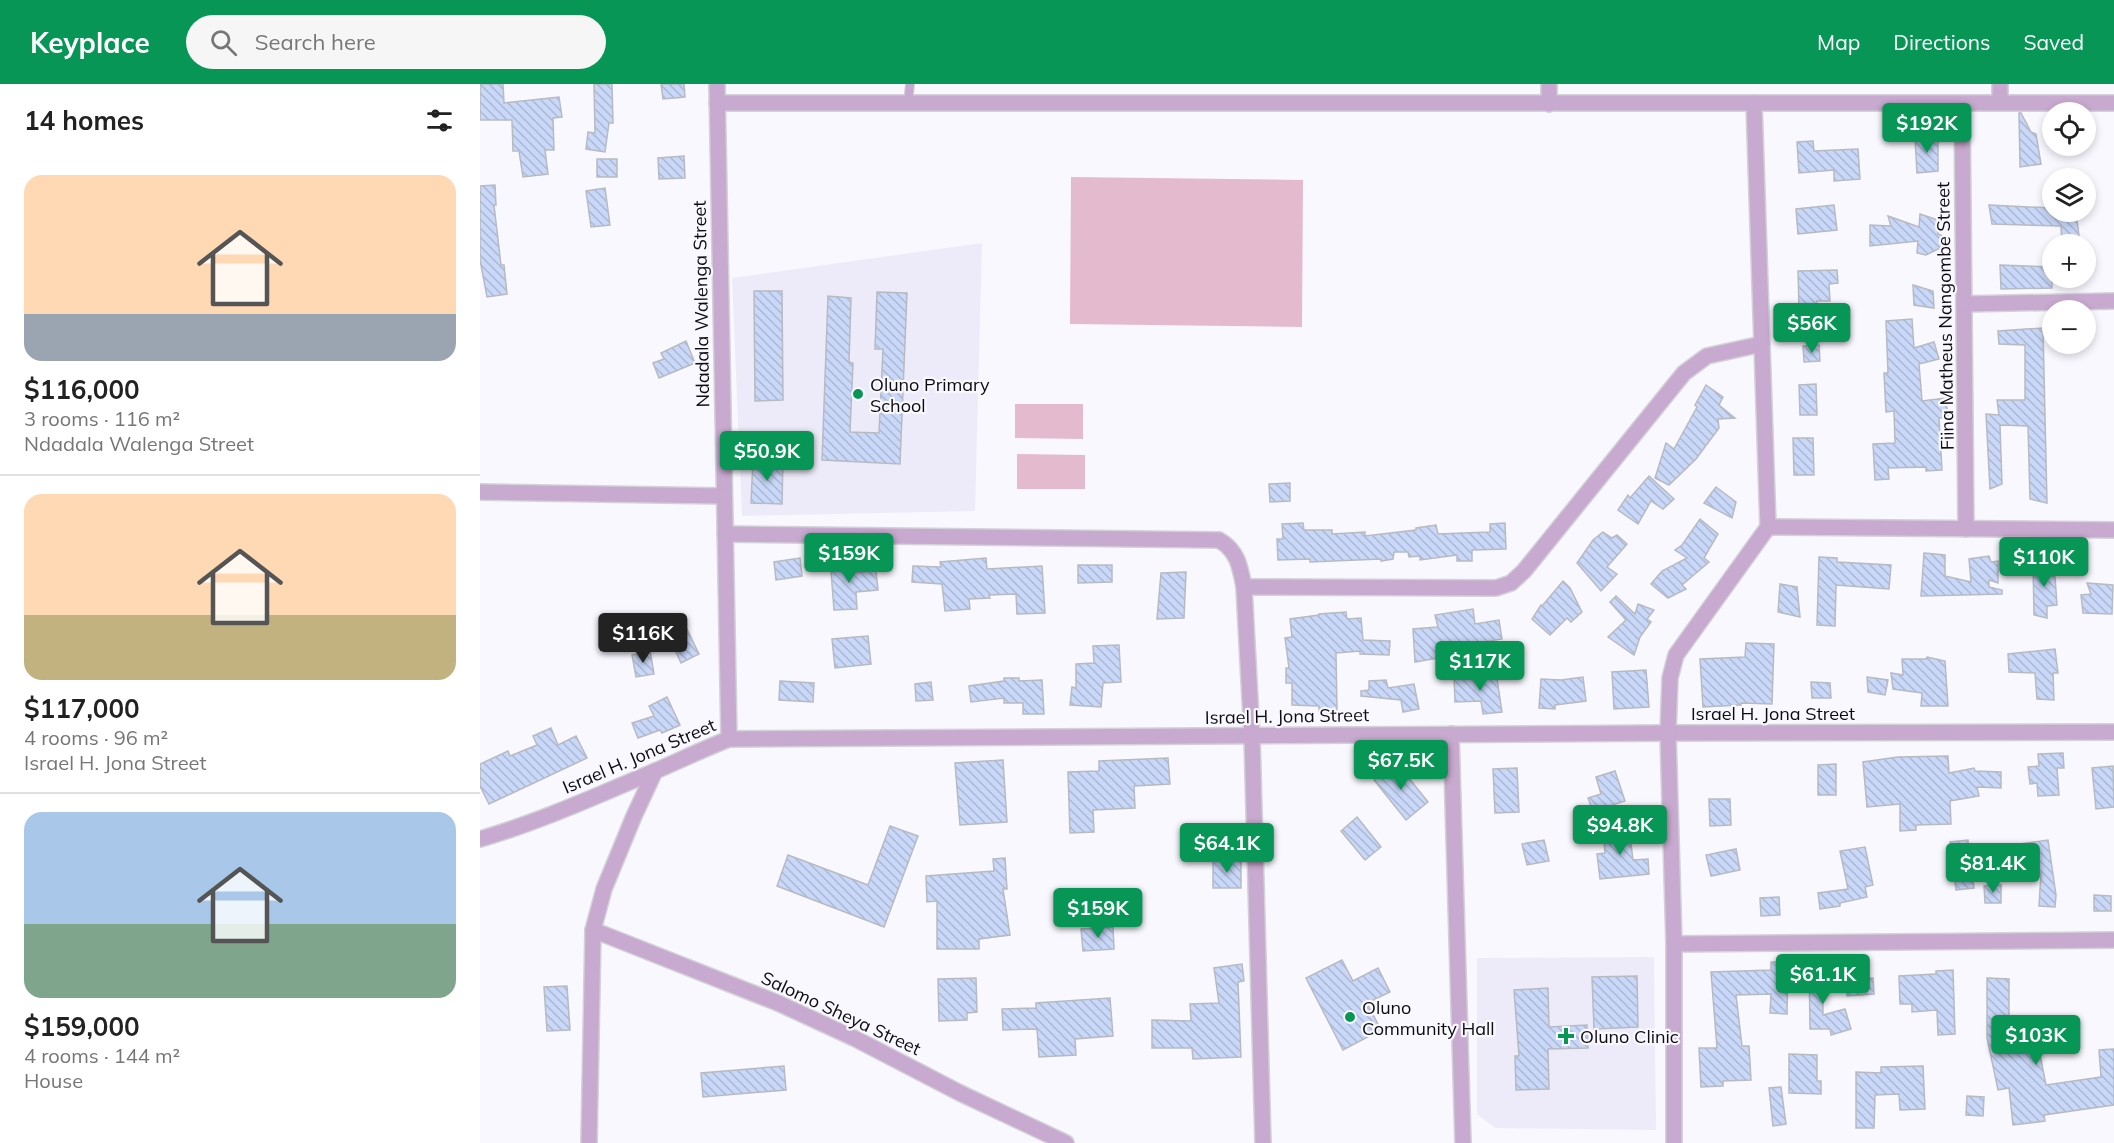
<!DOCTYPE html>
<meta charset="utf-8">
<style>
:root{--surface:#fff;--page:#f6f6f6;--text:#222;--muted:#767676;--line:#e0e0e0;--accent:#079656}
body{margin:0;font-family:Mulish,sans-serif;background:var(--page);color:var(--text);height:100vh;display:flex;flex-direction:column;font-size:22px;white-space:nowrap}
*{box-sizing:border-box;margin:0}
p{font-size:20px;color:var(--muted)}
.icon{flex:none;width:33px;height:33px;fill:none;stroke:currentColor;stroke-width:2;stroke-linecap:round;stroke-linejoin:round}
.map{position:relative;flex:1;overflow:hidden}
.side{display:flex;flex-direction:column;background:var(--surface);width:480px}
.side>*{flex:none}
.buttons{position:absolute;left:1562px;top:18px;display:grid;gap:12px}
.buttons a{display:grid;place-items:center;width:54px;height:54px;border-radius:50%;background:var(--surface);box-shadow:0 3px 9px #0003;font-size:30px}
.price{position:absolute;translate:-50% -51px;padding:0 14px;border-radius:6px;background:var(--accent);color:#fff;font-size:20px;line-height:39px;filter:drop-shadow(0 2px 3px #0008)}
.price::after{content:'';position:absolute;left:50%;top:36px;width:18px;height:14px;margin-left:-9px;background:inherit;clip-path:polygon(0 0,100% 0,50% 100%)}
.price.active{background:#222;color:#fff}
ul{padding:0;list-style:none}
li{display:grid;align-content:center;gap:12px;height:318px;padding:0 24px}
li+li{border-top:2px solid var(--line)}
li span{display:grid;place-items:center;height:186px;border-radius:18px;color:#555}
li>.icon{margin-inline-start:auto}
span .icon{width:108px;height:108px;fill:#fffc;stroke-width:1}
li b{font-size:26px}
h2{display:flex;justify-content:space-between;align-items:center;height:72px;padding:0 24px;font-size:26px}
header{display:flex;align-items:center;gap:36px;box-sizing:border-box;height:84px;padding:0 30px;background:var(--accent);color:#fff}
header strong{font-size:28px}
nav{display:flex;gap:33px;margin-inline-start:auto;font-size:21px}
.search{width:420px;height:54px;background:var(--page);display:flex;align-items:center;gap:15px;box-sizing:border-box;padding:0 21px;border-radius:33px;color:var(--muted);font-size:22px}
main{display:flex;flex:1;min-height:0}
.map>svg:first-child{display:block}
.built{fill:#edebf9}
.grass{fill:#e4bbce}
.building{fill:url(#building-back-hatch);stroke:#b7bac0;stroke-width:1.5}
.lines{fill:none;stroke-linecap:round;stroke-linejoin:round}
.service-casing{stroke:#d3d2d8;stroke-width:10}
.minor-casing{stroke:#d3d2d8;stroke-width:18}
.service{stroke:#c8a9cf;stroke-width:8}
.minor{stroke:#c8a9cf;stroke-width:15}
.poi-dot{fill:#079656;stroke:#f9f8ff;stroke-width:2}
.labels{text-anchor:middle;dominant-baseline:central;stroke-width:4.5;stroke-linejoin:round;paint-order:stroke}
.street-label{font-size:18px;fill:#0c0b0d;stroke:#f9f8ff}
.poi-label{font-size:18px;fill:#0c0b0d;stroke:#f9f8ff;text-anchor:start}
</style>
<header>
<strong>Keyplace</strong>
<div class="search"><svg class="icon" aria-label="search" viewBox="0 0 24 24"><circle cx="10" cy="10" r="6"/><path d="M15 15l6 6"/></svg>Search here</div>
<nav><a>Map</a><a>Directions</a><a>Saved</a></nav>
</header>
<main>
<section class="side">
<h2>14 homes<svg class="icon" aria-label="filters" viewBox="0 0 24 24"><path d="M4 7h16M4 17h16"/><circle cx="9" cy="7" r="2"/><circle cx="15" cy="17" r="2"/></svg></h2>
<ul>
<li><span style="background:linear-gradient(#ffd9b3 75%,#9aa5b1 0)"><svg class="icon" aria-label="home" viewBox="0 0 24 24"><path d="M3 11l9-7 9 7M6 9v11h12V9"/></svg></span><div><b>$116,000</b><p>3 rooms · 116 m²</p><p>Ndadala Walenga Street</p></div></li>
<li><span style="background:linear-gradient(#ffd9b3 65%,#c2b280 0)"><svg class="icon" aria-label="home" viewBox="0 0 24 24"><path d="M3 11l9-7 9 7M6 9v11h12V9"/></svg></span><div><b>$117,000</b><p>4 rooms · 96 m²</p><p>Israel H. Jona Street</p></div></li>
<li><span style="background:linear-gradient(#a9c7e8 60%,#7fa58c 0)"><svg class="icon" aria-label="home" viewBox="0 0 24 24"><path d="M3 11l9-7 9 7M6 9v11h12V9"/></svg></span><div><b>$159,000</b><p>4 rooms · 144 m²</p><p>House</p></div></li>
</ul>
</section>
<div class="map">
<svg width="1634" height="1059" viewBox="0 0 1634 1059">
<defs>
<pattern id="building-back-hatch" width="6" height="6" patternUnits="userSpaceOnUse" patternTransform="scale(1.5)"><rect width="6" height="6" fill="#c9d8f8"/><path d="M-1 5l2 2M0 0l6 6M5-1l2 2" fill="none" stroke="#abb8d3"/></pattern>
</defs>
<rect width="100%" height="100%" fill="#f9f8ff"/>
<g class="built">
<path d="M 502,159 L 495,427 L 262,432 L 252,194 Z"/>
<path d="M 1174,873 L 1176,1046 L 1015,1044 L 997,1030 L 997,874 Z"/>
</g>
<g class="grass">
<path d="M 591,93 L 823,96 L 822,243 L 590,240 Z"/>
<path d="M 535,320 L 603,320 L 603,355 L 535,354 Z"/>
<path d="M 537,370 L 605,371 L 605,405 L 537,405 Z"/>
</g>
<g class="building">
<path d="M 0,0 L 23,0 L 24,19 L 79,13 L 82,33 L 73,34 L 74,66 L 65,66 L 68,90 L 43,93 L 39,67 L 33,67 L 32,36 L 0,36 Z"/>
<path d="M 114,0 L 132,0 L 133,39 L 129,39 L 125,68 L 106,65 L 108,48 L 115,49 Z"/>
<path d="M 181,0 L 204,0 L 205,13 L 183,15 Z"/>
<path d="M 1539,29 L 1541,29 L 1551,48 L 1556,50 L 1561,80 L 1540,83 Z"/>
<path d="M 1458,53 L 1458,87 L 1437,89 L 1435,54 Z"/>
<path d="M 1333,57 L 1334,67 L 1378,65 L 1380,95 L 1354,97 L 1354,86 L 1319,89 L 1317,58 Z"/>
<path d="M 204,72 L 205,94 L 179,95 L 178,74 Z"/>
<rect x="117" y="75" width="20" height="18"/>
<path d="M 15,101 L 16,121 L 14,121 L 21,181 L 24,181 L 27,210 L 7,213 L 0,176 L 0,102 Z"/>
<path d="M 125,104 L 130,141 L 111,143 L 106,107 Z"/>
<path d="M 1354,121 L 1357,146 L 1318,150 L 1316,125 Z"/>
<path d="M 1509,121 L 1572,124 L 1572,128 L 1596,128 L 1600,160 L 1582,160 L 1581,142 L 1512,140 Z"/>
<path d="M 1440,130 L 1458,136 L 1458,150 L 1468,154 L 1463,154 L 1462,163 L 1446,171 L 1437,169 L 1438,157 L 1390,162 L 1390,141 L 1411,142 L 1408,132 L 1439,143 Z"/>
<path d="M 1520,181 L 1572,183 L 1572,204 L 1521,205 Z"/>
<path d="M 1357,186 L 1358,199 L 1349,200 L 1350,217 L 1337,217 L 1338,224 L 1319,225 L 1318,187 Z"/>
<path d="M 1433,201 L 1453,207 L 1454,224 L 1434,221 Z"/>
<path d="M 274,207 L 302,207 L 303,316 L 275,317 Z"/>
<path d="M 397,208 L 427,209 L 420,380 L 342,376 L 348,212 L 371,214 L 369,278 L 373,279 L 370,348 L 399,349 L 403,265 L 395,265 Z"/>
<path d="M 1432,235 L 1434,264 L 1454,258 L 1459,275 L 1439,280 L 1442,317 L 1466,314 L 1468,333 L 1459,334 L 1462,386 L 1446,387 L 1446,383 L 1408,384 L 1409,395 L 1395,396 L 1393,360 L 1415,359 L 1414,327 L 1406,328 L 1404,289 L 1408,289 L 1406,237 Z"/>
<path d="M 1563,244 L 1567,419 L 1550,415 L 1548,342 L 1520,341 L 1522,400 L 1510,405 L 1506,330 L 1519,331 L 1517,316 L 1545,316 L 1545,261 L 1519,260 L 1518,247 Z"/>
<path d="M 206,257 L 215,279 L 179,294 L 173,279 L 184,275 L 181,269 Z"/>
<path d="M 1339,261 L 1340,277 L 1324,278 L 1323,262 Z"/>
<path d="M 1336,300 L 1337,331 L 1320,331 L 1319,301 Z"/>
<path d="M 1226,301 L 1243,313 L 1239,321 L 1255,334 L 1238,335 L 1239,344 L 1216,375 L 1189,401 L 1175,394 L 1186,359 L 1194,365 L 1217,323 L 1215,321 Z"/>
<path d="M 1313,354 L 1333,354 L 1334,391 L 1314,391 Z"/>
<path d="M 273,375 L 303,376 L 302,420 L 271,419 Z"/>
<path d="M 1169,392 L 1194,415 L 1183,425 L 1171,417 L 1158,440 L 1138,426 L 1148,411 L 1150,414 Z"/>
<path d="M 810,399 L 810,417 L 790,418 L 789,400 Z"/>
<path d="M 1236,403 L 1256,418 L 1252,434 L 1224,419 Z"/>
<path d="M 1220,435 L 1238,450 L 1224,474 L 1229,478 L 1202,501 L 1206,505 L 1188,514 L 1171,500 L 1182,487 L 1207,474 L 1195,466 L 1202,461 Z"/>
<path d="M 823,439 L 824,446 L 852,446 L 852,450 L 885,448 L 885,452 L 936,446 L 936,444 L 956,441 L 958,450 L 1010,448 L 1010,440 L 1025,439 L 1026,465 L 992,466 L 992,477 L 977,477 L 977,471 L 940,476 L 940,472 L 929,473 L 928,468 L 914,468 L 913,475 L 901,477 L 901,475 L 830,478 L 830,475 L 798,476 L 797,455 L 803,455 L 802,440 Z"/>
<path d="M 1123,448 L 1132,454 L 1137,451 L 1147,460 L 1127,483 L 1137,490 L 1121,507 L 1097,479 L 1113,456 Z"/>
<path d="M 1444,469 L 1465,471 L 1465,492 L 1491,498 L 1489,475 L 1509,472 L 1511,478 L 1518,477 L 1518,499 L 1509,496 L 1509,503 L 1522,506 L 1522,510 L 1441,512 Z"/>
<path d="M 368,473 L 370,489 L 396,487 L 398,506 L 376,508 L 377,525 L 354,526 L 350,474 Z"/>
<path d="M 1339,473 L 1357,474 L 1357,478 L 1411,481 L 1409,505 L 1356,501 L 1355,542 L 1337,541 Z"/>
<path d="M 320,474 L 322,492 L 296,496 L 294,478 Z"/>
<path d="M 506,474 L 507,485 L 562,482 L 565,529 L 537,530 L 536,510 L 509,511 L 510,514 L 489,515 L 490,525 L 465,527 L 462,500 L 432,498 L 433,482 L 461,483 L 460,478 Z"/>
<path d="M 1553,479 L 1574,479 L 1577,521 L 1567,522 L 1567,534 L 1554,531 Z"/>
<path d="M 598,481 L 632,481 L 632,498 L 598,499 Z"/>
<path d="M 706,488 L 704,534 L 677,535 L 681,489 Z"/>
<path d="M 1083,497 L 1090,504 L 1102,528 L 1091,538 L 1087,534 L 1070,551 L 1052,535 L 1061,521 L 1062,522 Z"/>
<path d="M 1607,499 L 1633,501 L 1632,530 L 1603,529 L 1601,511 L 1611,510 Z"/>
<path d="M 1300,500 L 1317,503 L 1320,533 L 1298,528 Z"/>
<path d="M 1136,512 L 1155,530 L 1158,520 L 1174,526 L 1167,535 L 1171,538 L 1160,553 L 1154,571 L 1128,553 L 1146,536 L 1130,518 Z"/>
<path d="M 993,525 L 995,540 L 1019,536 L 1022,555 L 985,561 L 986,569 L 935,578 L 933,545 L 958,543 L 955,531 Z"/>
<path d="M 866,528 L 867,535 L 881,534 L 883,556 L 910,557 L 909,571 L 880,570 L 880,567 L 856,569 L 857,627 L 839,628 L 839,622 L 812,621 L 812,599 L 806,599 L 806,584 L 809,584 L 805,554 L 812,553 L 810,535 L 839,531 L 839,530 Z"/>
<path d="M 202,535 L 219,570 L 201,579 L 185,543 Z"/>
<path d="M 388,552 L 391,580 L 355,584 L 352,555 Z"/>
<path d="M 1266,559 L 1294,560 L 1292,620 L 1261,619 L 1261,621 L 1223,623 L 1220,575 L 1265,573 Z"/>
<path d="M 639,561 L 641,598 L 623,599 L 621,623 L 590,621 L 592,603 L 596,604 L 596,580 L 614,579 L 613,562 Z"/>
<path d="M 1575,565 L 1578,589 L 1573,589 L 1574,616 L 1557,615 L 1555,589 L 1529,588 L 1528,570 Z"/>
<path d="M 170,567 L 174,590 L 156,593 L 152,571 Z"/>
<path d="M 1447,573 L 1465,577 L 1468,622 L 1441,622 L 1442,609 L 1413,605 L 1411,589 L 1423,591 L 1422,575 L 1446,575 Z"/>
<path d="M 1166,586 L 1169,623 L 1134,625 L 1132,588 Z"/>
<path d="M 1016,588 L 1022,628 L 1003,630 L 1001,617 L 975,618 L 974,594 L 997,593 L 997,590 Z"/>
<path d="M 1103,593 L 1106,617 L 1075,621 L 1075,625 L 1059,624 L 1061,595 L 1081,596 Z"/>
<path d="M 1387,593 L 1408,596 L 1405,611 L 1388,608 Z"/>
<path d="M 524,594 L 539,594 L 539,597 L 562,596 L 564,630 L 543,630 L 543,619 L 524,619 L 524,614 L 491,618 L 489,602 L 524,597 Z"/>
<path d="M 906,596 L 908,604 L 934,600 L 939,625 L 923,628 L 921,616 L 881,612 L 881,607 L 889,606 L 889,597 Z"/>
<path d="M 300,597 L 334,599 L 333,618 L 299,616 Z"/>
<path d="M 451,598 L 453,616 L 436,617 L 435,600 Z"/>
<path d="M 1331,598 L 1350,599 L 1351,614 L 1332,614 Z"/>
<path d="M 187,613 L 200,641 L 182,649 L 180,646 L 158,654 L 152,639 L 174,632 L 169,622 Z"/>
<path d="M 71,644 L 78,661 L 96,652 L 107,674 L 9,720 L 0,702 L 0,680 L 28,667 L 30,672 L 57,661 L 53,652 Z"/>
<path d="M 1583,669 L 1584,684 L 1577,684 L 1579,711 L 1558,712 L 1557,699 L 1550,700 L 1548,683 L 1559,682 L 1558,670 Z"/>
<path d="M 1468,672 L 1469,689 L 1494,684 L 1495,687 L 1521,688 L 1521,704 L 1497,703 L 1499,712 L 1470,717 L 1471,740 L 1436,741 L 1436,746 L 1420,747 L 1420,720 L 1387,723 L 1383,678 L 1418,673 Z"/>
<path d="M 688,674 L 690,700 L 654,702 L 655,724 L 613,726 L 614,748 L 590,749 L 588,688 L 619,687 L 619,677 Z"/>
<path d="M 523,676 L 527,738 L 480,741 L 475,679 Z"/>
<path d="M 916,678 L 948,718 L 926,736 L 894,696 Z"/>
<path d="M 1356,680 L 1356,711 L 1338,711 L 1338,681 Z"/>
<path d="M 1633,682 L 1634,723 L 1616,725 L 1612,684 Z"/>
<path d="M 1037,684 L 1039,728 L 1015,729 L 1013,685 Z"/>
<path d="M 1135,687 L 1145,717 L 1113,727 L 1108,714 L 1121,710 L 1116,693 Z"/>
<path d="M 1229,715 L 1250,715 L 1251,741 L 1230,742 Z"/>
<path d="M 877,733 L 901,763 L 885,776 L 861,747 Z"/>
<path d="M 410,742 L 438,752 L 404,843 L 297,802 L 308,771 L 388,801 Z"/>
<path d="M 1149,743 L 1153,776 L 1168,775 L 1169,790 L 1120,795 L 1117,770 L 1125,769 L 1123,745 Z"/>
<path d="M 1064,756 L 1069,777 L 1047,781 L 1042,760 Z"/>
<path d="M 1488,756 L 1494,804 L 1476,806 L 1470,758 Z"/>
<path d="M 1568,756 L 1576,811 L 1575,823 L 1559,822 L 1561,789 L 1531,792 L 1527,762 Z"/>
<path d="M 1385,763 L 1393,801 L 1385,803 L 1387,813 L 1360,819 L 1360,822 L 1340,825 L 1338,809 L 1368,805 L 1360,767 Z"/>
<path d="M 1256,765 L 1260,786 L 1231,792 L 1226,771 Z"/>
<path d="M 525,774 L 527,805 L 523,805 L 530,851 L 499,855 L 499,865 L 457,865 L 457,817 L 447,818 L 446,792 L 514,787 L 513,775 Z"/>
<rect x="733" y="777" width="28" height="27"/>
<path d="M 1521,801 L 1521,819 L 1505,819 L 1504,802 Z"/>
<path d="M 1614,811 L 1631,812 L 1631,827 L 1614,827 Z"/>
<path d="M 1299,813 L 1300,831 L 1281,832 L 1280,814 Z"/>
<path d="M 633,843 L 634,865 L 603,867 L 601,845 Z"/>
<path d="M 862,876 L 873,897 L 898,884 L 910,908 L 887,919 L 901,946 L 863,966 L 826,894 Z"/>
<path d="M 1329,877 L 1342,877 L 1343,931 L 1365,925 L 1371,945 L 1351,951 L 1350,945 L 1330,945 Z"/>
<path d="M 1291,878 L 1308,878 L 1307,930 L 1290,929 L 1291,910 L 1256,911 L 1262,962 L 1269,962 L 1271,996 L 1243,997 L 1243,1002 L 1221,1003 L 1219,964 L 1237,964 L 1231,888 L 1291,886 Z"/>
<path d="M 762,880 L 764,897 L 758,898 L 761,973 L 713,975 L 712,964 L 672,964 L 672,936 L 711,937 L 710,920 L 739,919 L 734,884 Z"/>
<path d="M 1473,886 L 1475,950 L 1458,951 L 1457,926 L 1432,928 L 1432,920 L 1420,920 L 1419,892 L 1456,890 L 1456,887 Z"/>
<path d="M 1157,892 L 1158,943 L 1114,945 L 1112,893 Z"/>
<path d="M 496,894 L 497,928 L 487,929 L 487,936 L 459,937 L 458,895 Z"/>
<path d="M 1393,894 L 1394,910 L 1367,912 L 1366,895 Z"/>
<path d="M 1507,894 L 1529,895 L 1529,935 L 1561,938 L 1561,956 L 1557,956 L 1566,1001 L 1621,993 L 1619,966 L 1634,965 L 1634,1021 L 1564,1031 L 1565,1037 L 1533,1041 L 1529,1004 L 1518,1006 L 1507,954 Z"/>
<path d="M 87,902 L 90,946 L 67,947 L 64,903 Z"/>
<path d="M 1068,904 L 1069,943 L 1107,941 L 1108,964 L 1068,965 L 1069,1005 L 1036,1006 L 1035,972 L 1039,972 L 1034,906 Z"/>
<path d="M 630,914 L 633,952 L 595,955 L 596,971 L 559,973 L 557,945 L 523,946 L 522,925 L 556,924 L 556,919 Z"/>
<path d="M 1309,970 L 1337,971 L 1337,997 L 1341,997 L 1341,1010 L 1309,1009 Z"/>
<path d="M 304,982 L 306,1006 L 223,1013 L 221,989 Z"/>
<path d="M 1443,982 L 1445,1025 L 1420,1026 L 1419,1010 L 1395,1011 L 1394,1044 L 1376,1044 L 1376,988 L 1401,989 L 1401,983 Z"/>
<path d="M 1301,1003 L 1306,1040 L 1293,1042 L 1289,1004 Z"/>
<path d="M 1487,1012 L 1504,1013 L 1503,1032 L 1486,1031 Z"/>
</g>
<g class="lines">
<defs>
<path id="service" d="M 428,19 L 430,0"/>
<g id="minor">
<path d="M 237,0 L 249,655"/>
<path d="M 1520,18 L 1520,0"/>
<path d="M 237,19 L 1634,19"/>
<path d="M 1069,20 L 1069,0"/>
<path d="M 1482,20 L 1486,445"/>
<path d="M 1485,220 L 1634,217"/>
<path d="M 0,408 L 244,412"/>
<path d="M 1288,443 L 1634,446"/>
<path d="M 245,450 L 739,456 C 758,467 760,483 764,503"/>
<path d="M 971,650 L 983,1059"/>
<path d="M 0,755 C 59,738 116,712 173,688 C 199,677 223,665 249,655 L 1188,649 L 1634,648"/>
<path d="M 113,846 L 298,919 L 376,955 L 480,1009 L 586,1059"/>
<path d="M 1194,860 L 1634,856"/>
<path d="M 109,1059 L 113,846 L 124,805 L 154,732 L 175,687"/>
<path d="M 783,1059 L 772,653 L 764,503 L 1016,504 L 1031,499 L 1044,487 L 1204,289 L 1227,272 L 1282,260"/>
<path d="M 1194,1059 L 1194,860 L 1188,649 L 1190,594 L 1196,571 L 1288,443 L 1274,19"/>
</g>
</defs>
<use href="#service" class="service-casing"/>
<use href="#minor" class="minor-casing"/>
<use href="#service" class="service"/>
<use href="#minor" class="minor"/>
</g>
<g class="poi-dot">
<circle cx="378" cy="310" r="6"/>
<circle cx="870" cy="933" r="6"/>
<path d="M1083 943h6v6h6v6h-6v6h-6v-6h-6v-6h6z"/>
</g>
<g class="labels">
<g class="street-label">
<text transform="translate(221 220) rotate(-91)">Ndadala Walenga Street</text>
<text transform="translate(1465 232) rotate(-91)">Fiina Matheus Nangombe Street</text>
<text x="1293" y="629">Israel H. Jona Street</text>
<text transform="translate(807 632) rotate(-1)">Israel H. Jona Street</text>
<text transform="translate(159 672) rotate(-23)">Israel H. Jona Street</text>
<text transform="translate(361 929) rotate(25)">Salomo Sheya Street</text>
</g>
<g class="poi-label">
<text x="390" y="300">Oluno Primary<tspan x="390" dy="21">School</tspan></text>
<text x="882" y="923">Oluno<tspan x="882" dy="21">Community Hall</tspan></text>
<text x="1100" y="952">Oluno Clinic</text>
</g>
</g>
</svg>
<div class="buttons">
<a><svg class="icon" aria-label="locate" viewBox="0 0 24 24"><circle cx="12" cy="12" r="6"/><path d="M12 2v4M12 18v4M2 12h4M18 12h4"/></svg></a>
<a><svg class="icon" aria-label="layers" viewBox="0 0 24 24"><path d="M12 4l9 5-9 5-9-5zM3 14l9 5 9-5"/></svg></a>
<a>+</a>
<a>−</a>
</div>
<b class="price" style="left:1447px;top:70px">$192K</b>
<b class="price" style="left:1332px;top:270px">$56K</b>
<b class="price" style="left:287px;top:398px">$50.9K</b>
<b class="price" style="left:369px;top:500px">$159K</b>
<b class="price" style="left:1564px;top:504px">$110K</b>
<b class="price active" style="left:163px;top:580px">$116K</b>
<b class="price" style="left:1000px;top:608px">$117K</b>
<b class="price" style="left:921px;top:707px">$67.5K</b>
<b class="price" style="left:1140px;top:772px">$94.8K</b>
<b class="price" style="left:747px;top:790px">$64.1K</b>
<b class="price" style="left:1513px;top:810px">$81.4K</b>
<b class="price" style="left:618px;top:855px">$159K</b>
<b class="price" style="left:1343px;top:921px">$61.1K</b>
<b class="price" style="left:1556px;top:982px">$103K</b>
</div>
</main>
